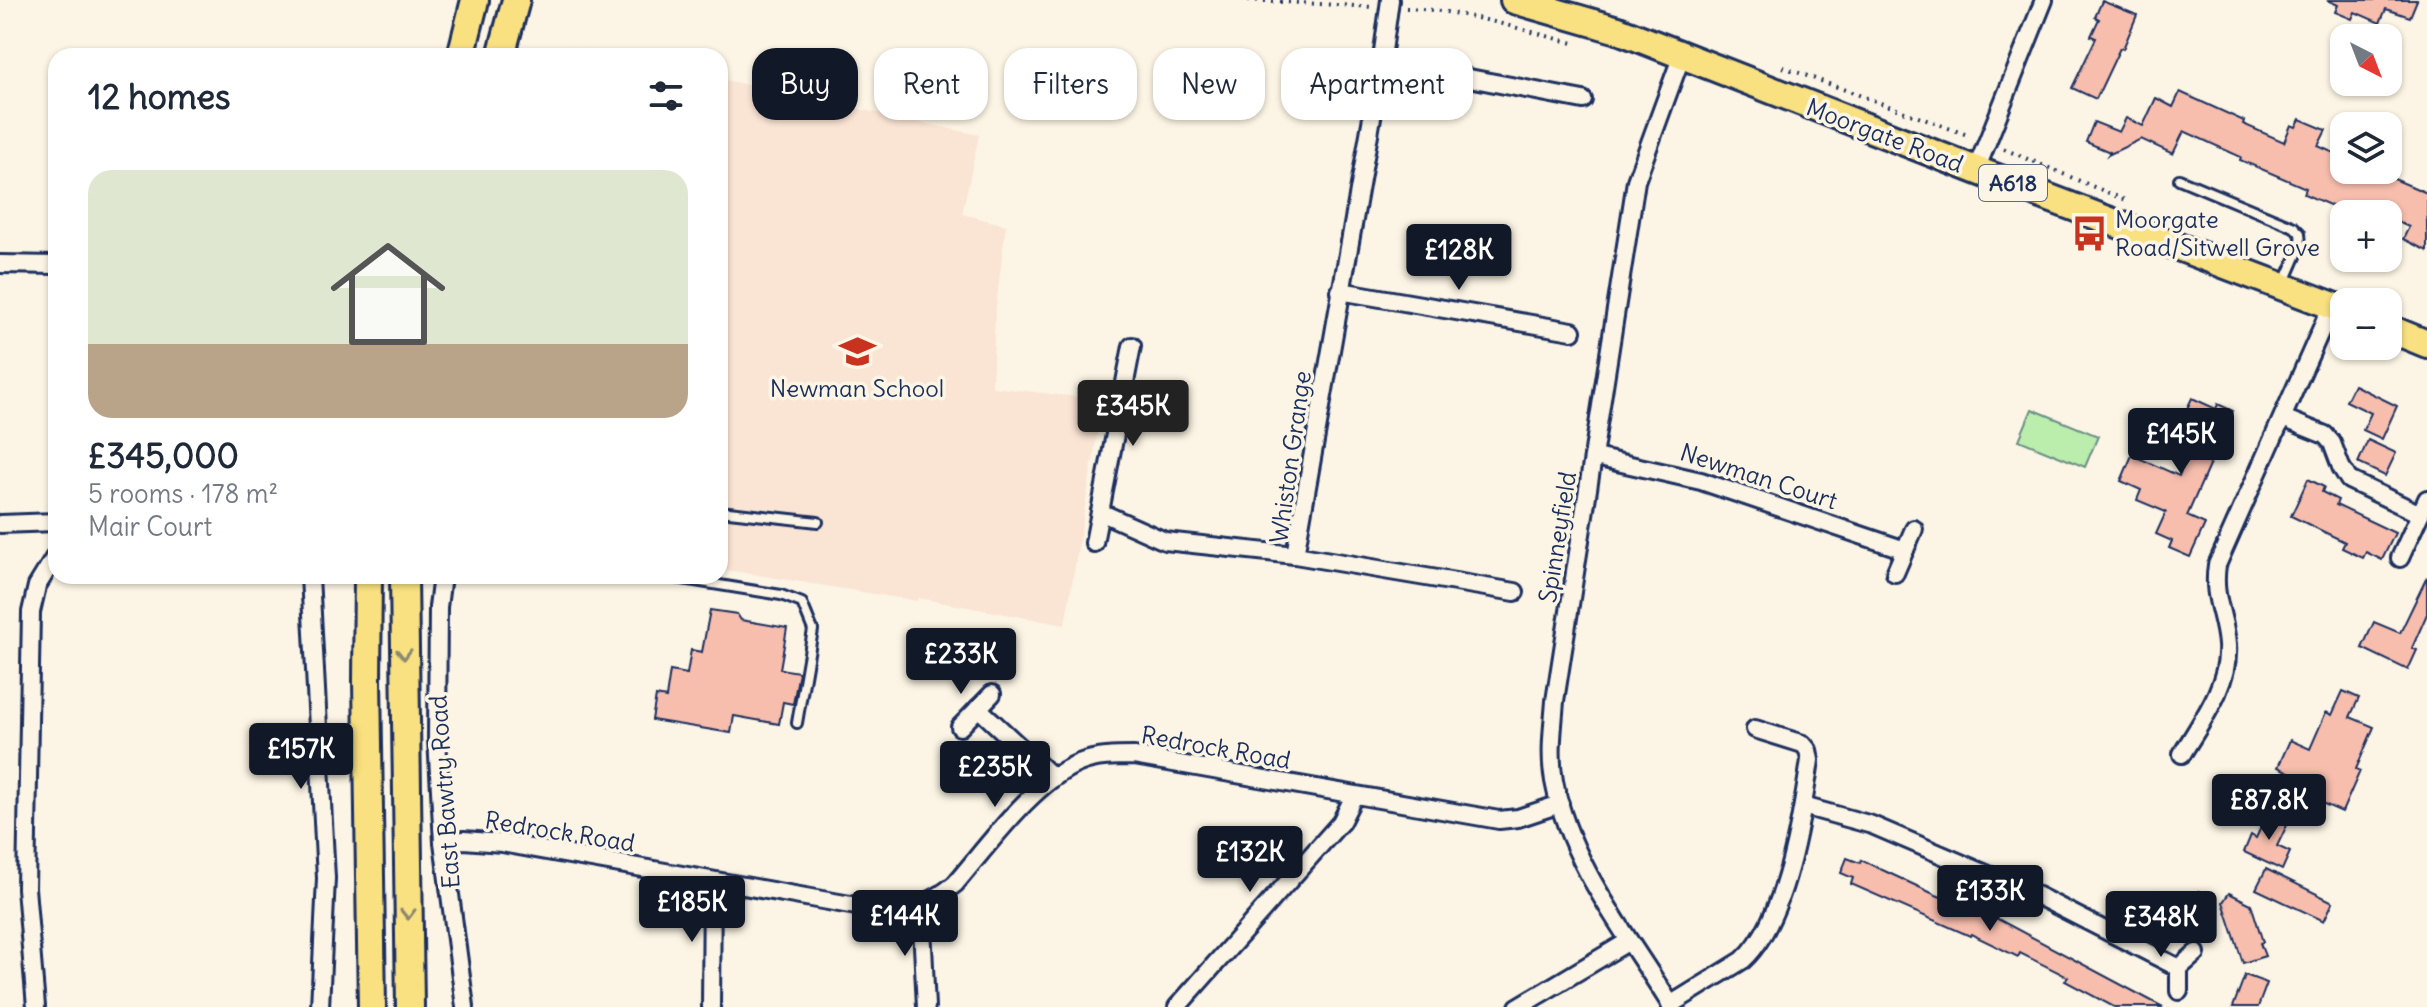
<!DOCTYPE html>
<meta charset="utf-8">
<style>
:root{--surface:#fff;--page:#f2f2f3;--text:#1f2937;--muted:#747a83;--line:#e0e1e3;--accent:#111827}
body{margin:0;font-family:Delius,sans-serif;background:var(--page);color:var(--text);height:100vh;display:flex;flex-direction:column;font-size:30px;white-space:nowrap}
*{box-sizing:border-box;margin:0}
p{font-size:26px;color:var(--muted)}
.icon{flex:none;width:44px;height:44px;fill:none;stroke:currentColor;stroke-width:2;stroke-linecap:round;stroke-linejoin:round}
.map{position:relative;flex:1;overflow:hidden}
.details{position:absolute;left:48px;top:48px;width:680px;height:536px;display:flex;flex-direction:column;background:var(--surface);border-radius:24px;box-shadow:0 2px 6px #0004}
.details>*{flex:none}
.hud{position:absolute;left:752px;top:48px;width:760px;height:72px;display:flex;gap:16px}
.needle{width:52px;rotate:138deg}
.tools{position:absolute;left:2330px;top:24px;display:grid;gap:16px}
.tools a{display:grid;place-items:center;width:72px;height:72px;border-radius:16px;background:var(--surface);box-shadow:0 2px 6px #0004;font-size:40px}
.price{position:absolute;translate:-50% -68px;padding:0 18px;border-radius:8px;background:var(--accent);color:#fff;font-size:26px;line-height:52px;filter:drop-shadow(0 2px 4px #0008)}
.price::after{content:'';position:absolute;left:50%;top:48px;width:24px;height:18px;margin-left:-12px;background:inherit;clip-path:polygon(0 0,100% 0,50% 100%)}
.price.active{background:#222;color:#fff}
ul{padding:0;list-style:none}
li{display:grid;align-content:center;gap:16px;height:424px;padding:0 40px}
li+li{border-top:2px solid var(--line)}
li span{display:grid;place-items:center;height:248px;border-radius:24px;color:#555}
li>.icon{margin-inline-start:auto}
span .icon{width:144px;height:144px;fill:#fffc;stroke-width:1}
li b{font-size:34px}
h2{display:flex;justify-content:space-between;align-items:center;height:96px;padding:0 40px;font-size:34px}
.tag{padding:0 28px;border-radius:24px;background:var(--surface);box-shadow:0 2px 6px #0004;font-size:28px;line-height:72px}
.tag.active{background:var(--accent);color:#fff}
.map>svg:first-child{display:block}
.built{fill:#fae4d4}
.green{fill:#bbedac;stroke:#6b8e85;stroke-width:2}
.building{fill:#f7beae;stroke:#1b2f5e;stroke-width:2}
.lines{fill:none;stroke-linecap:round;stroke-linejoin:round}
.service-casing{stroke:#1b2f5e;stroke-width:14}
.minor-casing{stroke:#1b2f5e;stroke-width:22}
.primary-casing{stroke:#1b2f5e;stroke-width:32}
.path{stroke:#1b2f5e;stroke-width:4;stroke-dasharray:2 6;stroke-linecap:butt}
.service{stroke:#fcf5e5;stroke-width:8}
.minor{stroke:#fcf5e5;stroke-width:16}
.primary{stroke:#f9e181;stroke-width:26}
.oneway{stroke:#8a8870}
.labels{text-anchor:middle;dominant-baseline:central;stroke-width:7;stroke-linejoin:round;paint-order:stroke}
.shield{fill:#fcf5e5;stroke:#5e6a86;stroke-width:2}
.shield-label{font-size:22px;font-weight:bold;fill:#1b2f5e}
.street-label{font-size:24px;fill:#1b2f5e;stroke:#fcf5e5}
.poi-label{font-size:24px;fill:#1b2f5e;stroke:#fcf5e5;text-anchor:start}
</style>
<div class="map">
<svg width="2427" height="1007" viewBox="0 0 2427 1007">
<rect width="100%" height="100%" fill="#fcf5e5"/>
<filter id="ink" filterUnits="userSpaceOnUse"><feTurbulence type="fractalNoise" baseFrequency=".0125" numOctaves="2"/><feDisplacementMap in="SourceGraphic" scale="16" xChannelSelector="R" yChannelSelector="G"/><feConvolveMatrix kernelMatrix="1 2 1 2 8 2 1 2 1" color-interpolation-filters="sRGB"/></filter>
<g filter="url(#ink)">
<g class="built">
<path d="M 566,46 L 612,56 L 564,56 Z"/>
<path d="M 720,79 L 979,135 L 962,214 L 1006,225 L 995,315 L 992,387 L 1103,400 L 1065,625 L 918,598 L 917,601 L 720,569 Z"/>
</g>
<path class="green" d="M 2032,409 L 2098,436 L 2085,467 L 2019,440 Z"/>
<g class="building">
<path d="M 2327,0 L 2417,0 L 2410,17 L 2386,9 L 2380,23 L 2355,12 L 2352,19 L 2335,12 L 2338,5 Z"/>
<path d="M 2102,1 L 2137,15 L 2123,49 L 2120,48 L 2096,99 L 2072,88 L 2096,38 L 2091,36 L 2099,19 L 2095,17 Z"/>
<path d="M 2180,92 L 2244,121 L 2243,124 L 2284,142 L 2291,125 L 2296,127 L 2300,119 L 2326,130 L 2318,146 L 2341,156 L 2335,170 L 2373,170 L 2427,193 L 2427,251 L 2403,239 L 2409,227 L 2388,218 L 2388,214 L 2337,214 L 2339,209 L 2304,194 L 2306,188 L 2240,160 L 2241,157 L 2184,131 L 2173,154 L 2141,139 L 2108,155 L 2110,152 L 2086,142 L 2094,122 L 2119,132 L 2126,118 L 2143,126 L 2156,98 L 2173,107 Z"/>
<path d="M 2354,385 L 2397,406 L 2382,439 L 2363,430 L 2371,413 L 2346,401 Z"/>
<path d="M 2192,398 L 2216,409 L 2218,404 L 2233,411 L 2187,516 L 2205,524 L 2190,557 L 2169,548 L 2172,541 L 2156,534 L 2166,512 L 2137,500 L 2141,490 L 2121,481 L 2132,455 L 2179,476 L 2192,446 L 2178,440 L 2189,414 L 2185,413 Z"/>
<path d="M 2368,440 L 2396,453 L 2385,476 L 2358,463 Z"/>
<path d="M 2308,479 L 2324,487 L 2322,492 L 2338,500 L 2336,505 L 2395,533 L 2382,560 L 2366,552 L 2363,558 L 2342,548 L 2345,542 L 2291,516 Z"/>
<path d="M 2427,577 L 2427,614 L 2412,648 L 2417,650 L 2408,670 L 2362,648 L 2374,622 L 2400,633 Z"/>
<path d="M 710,610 L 737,614 L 741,620 L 787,628 L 780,669 L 799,672 L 793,704 L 783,702 L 779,724 L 734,716 L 731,733 L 652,720 L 656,696 L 666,698 L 670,671 L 687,674 L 691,650 L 702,652 Z"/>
<path d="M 2343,691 L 2359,698 L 2350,717 L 2374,727 L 2356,769 L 2360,771 L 2342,812 L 2315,800 L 2321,787 L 2278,767 L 2290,740 L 2310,749 L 2326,712 L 2332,715 Z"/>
<path d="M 2268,812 L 2289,821 L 2277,846 L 2290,852 L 2282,870 L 2244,852 L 2251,835 L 2256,838 Z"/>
<path d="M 1847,858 L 1860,863 L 1861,860 L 1936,895 L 1994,917 L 2163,1007 L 2114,1007 L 2065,981 L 2068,977 L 2020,953 L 2018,957 L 1971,934 L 1970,936 L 1851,884 L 1853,878 L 1841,873 Z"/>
<path d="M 2266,869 L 2333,902 L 2324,921 L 2256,889 Z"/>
<path d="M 2159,891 L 2190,906 L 2180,927 L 2149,912 Z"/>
<path d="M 2199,891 L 2214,897 L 2206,917 L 2191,911 Z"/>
<path d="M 2229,893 L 2251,904 L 2263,942 L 2260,943 L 2265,956 L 2243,963 L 2223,902 Z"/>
<path d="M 2245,975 L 2267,983 L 2258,1007 L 2233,1007 Z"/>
</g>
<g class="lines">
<defs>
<g id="service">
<path d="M 2179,179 L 2294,227 L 2300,233 L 2301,245 L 2285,282"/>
<path d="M 720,511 L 818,522"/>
<path d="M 664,576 L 781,595 L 802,603 L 813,630 L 797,723"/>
</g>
<g id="minor">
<path d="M 1381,66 L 1469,78 L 1583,100"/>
<path d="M 1976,170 L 2044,0"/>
<path d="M 0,264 L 56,265"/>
<path d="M 1340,291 L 1572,331"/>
<path d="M 2283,418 L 2325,435 L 2332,443 L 2341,467 L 2349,480 L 2420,514"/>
<path d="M 1595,457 L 1701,481 L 1905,550"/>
<path d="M 1100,512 L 1165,541 L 1295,555 L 1515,592"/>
<path d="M 0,524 L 56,522"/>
<path d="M 1094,543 L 1132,346"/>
<path d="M 1295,555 L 1381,66 L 1390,0"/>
<path d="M 2400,558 L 2427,499"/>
<path d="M 1895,573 L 1914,529"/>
<path d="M 310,576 L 326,878 L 320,1007"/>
<path d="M 442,576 L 438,607 L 437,739 L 443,842 L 465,1007"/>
<path d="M 978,708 L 1052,777"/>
<path d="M 960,727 L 992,694"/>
<path d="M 2182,754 C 2201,722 2230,684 2227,645 C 2225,615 2212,598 2217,565 L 2332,305"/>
<path d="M 1803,806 L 1872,825 L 2038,896 L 2179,968"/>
<path d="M 443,842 L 464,840 L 502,843 L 884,911 C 915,909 930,904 955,884 C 987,847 1034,781 1079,763 C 1096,756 1116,756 1134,756 L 1499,820 L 1518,818 L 1560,804"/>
<path d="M 921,906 L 926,1007"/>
<path d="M 2179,991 L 2179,968 L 2196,953"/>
<path d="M 1670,1005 L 1743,960 C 1786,921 1802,816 1810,760 L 1808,750 L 1803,744 L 1755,729"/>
<path d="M 36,1007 L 26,888 L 31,612 L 37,586 L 56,555"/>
<path d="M 711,1007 L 712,881"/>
<path d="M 1177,1007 L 1341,822 L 1354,796"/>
<path d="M 1518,1007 L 1629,941"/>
<path d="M 1672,1007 C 1628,935 1570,865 1554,781 C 1549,754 1553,728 1555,701 L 1636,181 L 1682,55"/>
</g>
<g id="primary">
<path d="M 1514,0 L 1618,30 L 1976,170 L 2344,310"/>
<path d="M 461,56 L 475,0"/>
<path d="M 501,56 L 516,0"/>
<path d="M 2388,328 L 2427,344"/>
<path d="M 368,576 L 367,680 L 372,1007"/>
<path d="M 404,576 L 410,1007"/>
</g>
</defs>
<use href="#service" class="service-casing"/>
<use href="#minor" class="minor-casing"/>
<use href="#primary" class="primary-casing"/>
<g class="path">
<path d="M 1248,0 L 1373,7"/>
<path d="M 1406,8 C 1463,10 1522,30 1577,44"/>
<path d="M 1783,67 L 1970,136"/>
<path d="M 2004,149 L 2125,200"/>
<path d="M 2360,294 L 2382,302"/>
</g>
<use href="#service" class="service"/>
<use href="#minor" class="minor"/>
<use href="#primary" class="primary"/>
</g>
<defs><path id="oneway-chevron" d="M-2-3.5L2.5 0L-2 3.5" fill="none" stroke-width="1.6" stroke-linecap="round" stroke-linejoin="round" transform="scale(2)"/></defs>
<g class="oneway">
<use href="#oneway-chevron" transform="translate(404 654) rotate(89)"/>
<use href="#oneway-chevron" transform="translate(408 914) rotate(89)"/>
</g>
</g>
<defs>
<symbol id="bus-bare" viewBox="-9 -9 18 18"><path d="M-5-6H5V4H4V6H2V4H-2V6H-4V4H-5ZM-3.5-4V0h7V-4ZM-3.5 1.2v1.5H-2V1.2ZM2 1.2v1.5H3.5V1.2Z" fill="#c8321e" stroke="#fcf5e5" stroke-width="2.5" paint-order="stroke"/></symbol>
<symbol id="school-bare" viewBox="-9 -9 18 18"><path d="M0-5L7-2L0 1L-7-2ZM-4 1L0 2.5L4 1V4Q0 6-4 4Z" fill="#c8321e" stroke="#fcf5e5" stroke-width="2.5" paint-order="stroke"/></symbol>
</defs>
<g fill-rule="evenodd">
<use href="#bus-bare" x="2064" y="208" width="51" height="51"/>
<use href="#school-bare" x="832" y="326" width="51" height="51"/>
</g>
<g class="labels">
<rect class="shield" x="1979" y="165" width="68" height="36" rx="6"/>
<g class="shield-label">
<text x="2013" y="183">A618</text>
</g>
<g class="street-label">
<text transform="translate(1885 135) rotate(21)">Moorgate Road</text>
<text transform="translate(1290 457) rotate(-82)">Whiston Grange</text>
<text transform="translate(1759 476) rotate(18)">Newman Court</text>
<text transform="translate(1557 537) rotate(-81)">Spinneyfield</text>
<text transform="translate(1216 747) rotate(10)">Redrock Road</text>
<text transform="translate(444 792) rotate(-94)">East Bawtry Road</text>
<text transform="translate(560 831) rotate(9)">Redrock Road</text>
</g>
<g class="poi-label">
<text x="2115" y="219">Moorgate<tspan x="2115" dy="28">Road/Sitwell Grove</tspan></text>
<text x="857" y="388" text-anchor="middle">Newman School</text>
</g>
</g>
</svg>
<div class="tools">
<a><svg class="needle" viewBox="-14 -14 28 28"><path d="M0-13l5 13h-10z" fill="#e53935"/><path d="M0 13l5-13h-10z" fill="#747a83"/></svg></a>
<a><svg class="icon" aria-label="layers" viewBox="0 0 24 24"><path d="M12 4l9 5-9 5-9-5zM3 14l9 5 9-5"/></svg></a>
<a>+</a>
<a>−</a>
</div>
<b class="price" style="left:1459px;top:292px">£128K</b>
<b class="price active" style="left:1133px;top:448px">£345K</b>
<b class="price" style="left:2181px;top:476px">£145K</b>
<b class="price" style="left:961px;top:696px">£233K</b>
<b class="price" style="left:301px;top:791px">£157K</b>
<b class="price" style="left:995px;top:809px">£235K</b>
<b class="price" style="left:2269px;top:842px">£87.8K</b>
<b class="price" style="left:1250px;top:894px">£132K</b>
<b class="price" style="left:1990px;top:933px">£133K</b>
<b class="price" style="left:692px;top:944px">£185K</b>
<b class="price" style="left:905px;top:958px">£144K</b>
<b class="price" style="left:2161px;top:959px">£348K</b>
<div class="hud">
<a class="tag active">Buy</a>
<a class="tag">Rent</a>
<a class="tag">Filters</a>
<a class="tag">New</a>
<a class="tag">Apartment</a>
</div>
<section class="details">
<h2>12 homes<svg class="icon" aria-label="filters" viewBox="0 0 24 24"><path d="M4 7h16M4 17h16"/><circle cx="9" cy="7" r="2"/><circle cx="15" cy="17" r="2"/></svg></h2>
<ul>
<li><span style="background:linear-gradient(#dfe7d0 70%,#b9a48a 0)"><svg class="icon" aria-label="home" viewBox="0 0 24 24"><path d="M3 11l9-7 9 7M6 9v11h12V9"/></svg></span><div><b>£345,000</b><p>5 rooms · 178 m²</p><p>Mair Court</p></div></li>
</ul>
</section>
</div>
